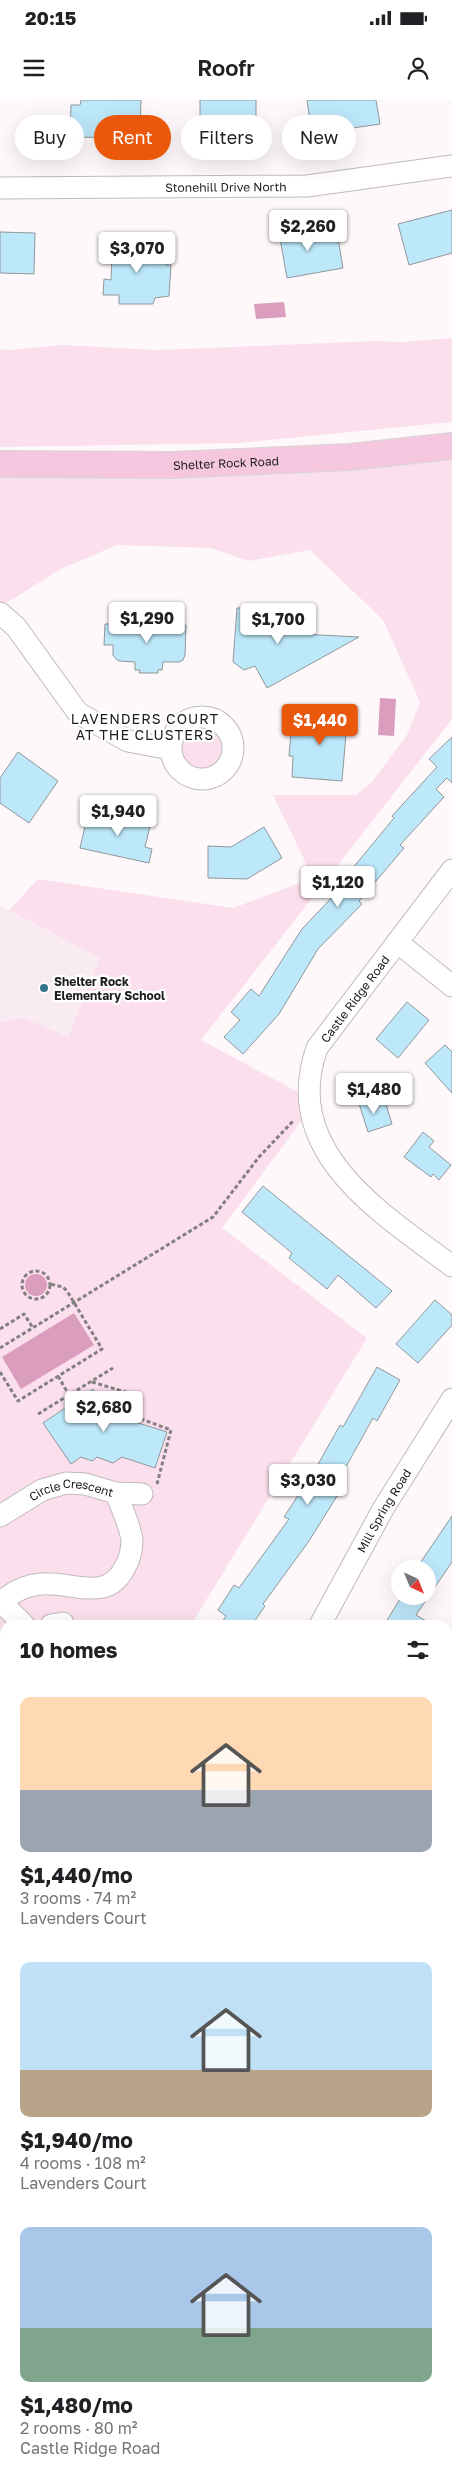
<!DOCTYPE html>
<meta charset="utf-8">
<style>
:root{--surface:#fff;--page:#f2f2f2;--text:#202124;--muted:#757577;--accent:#ea580c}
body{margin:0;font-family:"Golos Text",sans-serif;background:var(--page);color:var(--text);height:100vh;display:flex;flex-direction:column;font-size:19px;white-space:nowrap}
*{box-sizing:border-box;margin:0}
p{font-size:16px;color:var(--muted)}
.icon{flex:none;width:28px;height:28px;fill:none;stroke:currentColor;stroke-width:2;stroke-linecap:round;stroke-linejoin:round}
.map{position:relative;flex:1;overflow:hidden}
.side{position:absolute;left:0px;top:1520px;width:452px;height:865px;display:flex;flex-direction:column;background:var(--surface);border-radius:15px 15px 0 0;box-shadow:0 5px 20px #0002}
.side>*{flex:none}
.guide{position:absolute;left:15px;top:15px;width:422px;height:45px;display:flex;gap:10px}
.needle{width:32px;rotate:137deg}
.buttons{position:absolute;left:391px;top:1460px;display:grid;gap:10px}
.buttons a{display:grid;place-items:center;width:45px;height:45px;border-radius:50%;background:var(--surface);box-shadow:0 5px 20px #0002;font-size:25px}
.price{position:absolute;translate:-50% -42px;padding:0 11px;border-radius:5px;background:#fff;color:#222;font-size:16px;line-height:32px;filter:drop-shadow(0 1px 2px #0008)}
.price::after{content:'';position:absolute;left:50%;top:30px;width:15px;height:11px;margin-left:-8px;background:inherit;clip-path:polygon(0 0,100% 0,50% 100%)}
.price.active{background:var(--accent);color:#fff}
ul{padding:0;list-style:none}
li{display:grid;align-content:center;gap:10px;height:265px;padding:0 20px}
li span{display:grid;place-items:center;height:155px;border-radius:10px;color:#555}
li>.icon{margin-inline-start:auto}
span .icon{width:90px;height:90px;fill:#fffc;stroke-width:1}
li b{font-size:21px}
h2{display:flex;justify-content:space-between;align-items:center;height:60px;padding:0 20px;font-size:21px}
.chip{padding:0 18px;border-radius:22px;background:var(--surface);box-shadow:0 5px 20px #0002;font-size:18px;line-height:45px}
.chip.active{background:var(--accent);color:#fff}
.status{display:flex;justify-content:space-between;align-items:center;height:35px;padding:0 25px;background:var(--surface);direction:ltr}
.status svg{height:14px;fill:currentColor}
header{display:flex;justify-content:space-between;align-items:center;height:65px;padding:0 20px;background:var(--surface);font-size:22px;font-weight:600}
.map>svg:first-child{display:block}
.built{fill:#f9ebf2}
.green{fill:#fcdfed}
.water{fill:#db9dbe}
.building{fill:#bde8fa;stroke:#91979a}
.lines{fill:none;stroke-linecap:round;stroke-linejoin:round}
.minor-casing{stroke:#c0babc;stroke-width:23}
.major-casing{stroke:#d7d6d6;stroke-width:28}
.path{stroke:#848082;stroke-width:3;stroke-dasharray:4 2.5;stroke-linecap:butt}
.minor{stroke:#fff;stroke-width:21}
.major{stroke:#f4c7df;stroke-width:26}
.poi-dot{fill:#357289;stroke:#fff;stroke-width:2}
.labels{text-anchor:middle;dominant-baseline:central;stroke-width:4.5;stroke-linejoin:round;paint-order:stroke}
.street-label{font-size:12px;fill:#1f1d1e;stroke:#fff}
.poi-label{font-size:12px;font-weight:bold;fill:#1f1d1e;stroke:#fff;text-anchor:start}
.neighbourhood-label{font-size:14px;letter-spacing:1px;fill:#1f1d1e;stroke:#fff}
</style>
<div class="status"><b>20:15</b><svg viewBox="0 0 49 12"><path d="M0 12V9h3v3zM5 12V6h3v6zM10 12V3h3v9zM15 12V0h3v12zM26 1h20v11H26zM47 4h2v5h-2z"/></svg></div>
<header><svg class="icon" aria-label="menu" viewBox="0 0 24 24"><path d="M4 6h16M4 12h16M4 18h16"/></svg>Roofr<svg class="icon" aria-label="person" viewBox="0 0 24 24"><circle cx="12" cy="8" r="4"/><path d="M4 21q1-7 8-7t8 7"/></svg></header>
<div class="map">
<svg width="452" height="2385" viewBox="0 0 452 2385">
<rect width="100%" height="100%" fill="#fef8fb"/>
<path class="built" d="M 0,805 L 100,858 L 68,938 L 24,918 L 0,922 Z"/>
<g class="green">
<path d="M 452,238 L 452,322 L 239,343 L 0,347 L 0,249 L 9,250 L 62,245 L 156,250 L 375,241 L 403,242 Z"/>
<path d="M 452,346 L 452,619 L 201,940 L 309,998 L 311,1008 L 222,1128 L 367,1238 L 191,1525 L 5,1525 L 5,1631 L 0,1628 L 0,922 L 24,918 L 68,937 L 100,858 L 9,810 L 38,779 L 233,808 L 313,778 L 273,695 L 356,695 L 371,683 L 407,635 L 420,602 L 383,520 L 310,450 L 248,461 L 211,448 L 117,445 L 61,469 L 0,507 L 0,364 Z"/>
<circle cx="202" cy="648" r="31"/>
</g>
<g class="water">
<path d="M 284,202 L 286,217 L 256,219 L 254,204 Z"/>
<path d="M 380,598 L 396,599 L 394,636 L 378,635 Z"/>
<circle cx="36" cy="1185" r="11"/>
<path d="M 74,1213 L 94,1245 L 21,1289 L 2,1257 Z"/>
</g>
<g class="building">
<path d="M 81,0 L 141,0 L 140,38 L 70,37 L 71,5 L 80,5 Z"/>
<rect x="200" y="0" width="56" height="38"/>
<path d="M 307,0 L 376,0 L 380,24 L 312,34 Z"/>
<path d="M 452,110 L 452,153 L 409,165 L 398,124 Z"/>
<path d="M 300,123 L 302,133 L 314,131 L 315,142 L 338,138 L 343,168 L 287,178 L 278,127 Z"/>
<path d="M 0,132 L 35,133 L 34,174 L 0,173 Z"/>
<path d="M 113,134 L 133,134 L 133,152 L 167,154 L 166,165 L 171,165 L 169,196 L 155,198 L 153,204 L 119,204 L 119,195 L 103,195 L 104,179 L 111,180 Z"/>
<path d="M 237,508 L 251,508 L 275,514 L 286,520 L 301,534 L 359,537 L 267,588 L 255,566 L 244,570 L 233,562 Z"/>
<path d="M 136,521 L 186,525 L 185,555 L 183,560 L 179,562 L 163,562 L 162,570 L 158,570 L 158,573 L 139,573 L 140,570 L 135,570 L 135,562 L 119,561 L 116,559 L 113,555 L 113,545 L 104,545 L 105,524 L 136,524 Z"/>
<path d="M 318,607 L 348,610 L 342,681 L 292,677 L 293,656 L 289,656 L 292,620 L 317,622 Z"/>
<path d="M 452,637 L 452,683 L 447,678 L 436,689 L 444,697 L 400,745 L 404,748 L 359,801 L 362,804 L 318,849 L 279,914 L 243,954 L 224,937 L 240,920 L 231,912 L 251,889 L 259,896 L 302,829 L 356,772 L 352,769 L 394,718 L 392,716 L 437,667 L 429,659 Z"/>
<path d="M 18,652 L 58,681 L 29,723 L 0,703 L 0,678 Z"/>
<path d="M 102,711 L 151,722 L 145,747 L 152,749 L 149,763 L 80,748 L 86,722 L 99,725 Z"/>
<path d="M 264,727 L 282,758 L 247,779 L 208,778 L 208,746 L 231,747 Z"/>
<path d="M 407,902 L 429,920 L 398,958 L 376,939 Z"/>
<path d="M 445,945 L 452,952 L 452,993 L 425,963 Z"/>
<path d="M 355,991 L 375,1010 L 385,1001 L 392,1024 L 368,1032 Z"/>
<path d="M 423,1032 L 434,1041 L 429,1047 L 451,1065 L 439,1080 L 433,1074 L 431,1077 L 404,1057 Z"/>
<path d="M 263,1086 L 392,1191 L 376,1208 L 338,1175 L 327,1189 L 289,1158 L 292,1153 L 242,1112 Z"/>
<path d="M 435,1200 L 452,1215 L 452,1225 L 418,1263 L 396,1244 Z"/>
<path d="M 377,1267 L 400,1280 L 377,1321 L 373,1318 L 332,1392 L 337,1396 L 309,1441 L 263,1504 L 265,1506 L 252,1525 L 220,1525 L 226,1516 L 218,1510 L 234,1485 L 239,1488 L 289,1419 L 284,1417 L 316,1368 L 340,1325 L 343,1327 Z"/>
<path d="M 93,1289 L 102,1302 L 114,1294 L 122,1305 L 119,1317 L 167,1332 L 155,1368 L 122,1357 L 113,1363 L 97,1357 L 92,1361 L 81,1357 L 71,1364 L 43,1323 Z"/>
<path d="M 452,1416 L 452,1462 L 416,1515 L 433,1525 L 384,1525 L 402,1496 L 428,1496 L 428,1469 L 416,1469 Z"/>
</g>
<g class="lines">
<defs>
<g id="minor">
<path id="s1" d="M 0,88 L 307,86 L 452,66"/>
<path d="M 0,513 L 16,527 L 78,613 L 128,641 L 170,649"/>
<circle cx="202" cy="648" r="31"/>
<path d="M 452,770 L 317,948 C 280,1052 381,1113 452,1166"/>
<path d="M 397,842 L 452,886"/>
<path id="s2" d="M 0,1416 L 42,1390 L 66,1383 L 85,1384 L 116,1393 L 142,1394"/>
<path d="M 1,1502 L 24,1525"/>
<path d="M 0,1503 C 11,1493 25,1485 41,1484 C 71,1481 106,1503 124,1469 C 129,1461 132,1450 132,1440 C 130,1425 121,1407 116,1393"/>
<path d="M 51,1525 L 63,1523"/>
<path id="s3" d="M 320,1525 L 383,1409 L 452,1299"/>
<path d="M 0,1571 L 5,1563"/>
<path d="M 0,1628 L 5,1631"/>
<path d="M 448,1708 L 452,1708"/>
<path d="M 0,1970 L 5,1978"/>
<path d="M 448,1997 L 452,1997"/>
<path d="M 0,2068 L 5,2062"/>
<path d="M 448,2354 L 452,2357"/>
<path d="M 85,2385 L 85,2380"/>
<path d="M 112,2385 L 112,2380"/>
</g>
<g id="major">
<path id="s4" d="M 0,364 L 172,365 L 350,357 L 452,346"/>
</g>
</defs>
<use href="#minor" class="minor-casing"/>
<use href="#major" class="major-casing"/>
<g class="path">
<circle cx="36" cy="1185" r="14"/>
<path d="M 0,1229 L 24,1214 L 33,1228"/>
<path d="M 0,1248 L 213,1117 L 259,1057 L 294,1020"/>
<path d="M 0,1272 L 18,1301 L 102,1249 L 67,1191 L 63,1187 L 50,1184"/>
<path d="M 58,1276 L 69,1295"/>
<path d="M 92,1282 L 139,1296 L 133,1316 L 171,1330 L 157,1384"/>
<path d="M 38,1314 L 113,1268"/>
</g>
<use href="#minor" class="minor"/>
<use href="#major" class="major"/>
</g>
<circle class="poi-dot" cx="44" cy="888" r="5"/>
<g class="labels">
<g class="street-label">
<text stroke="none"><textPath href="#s1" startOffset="226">Stonehill Drive North</textPath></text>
<text stroke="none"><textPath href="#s4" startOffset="226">Shelter Rock Road</textPath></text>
<text transform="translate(355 899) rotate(-53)">Castle Ridge Road</text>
<text stroke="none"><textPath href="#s2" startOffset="79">Circle Crescent</textPath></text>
<text stroke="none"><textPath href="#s3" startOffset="131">Mill Spring Road</textPath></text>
</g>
<g class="poi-label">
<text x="54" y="881">Shelter Rock<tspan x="54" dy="14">Elementary School</tspan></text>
</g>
<g class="neighbourhood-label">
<text x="145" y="618">LAVENDERS COURT<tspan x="145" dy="16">AT THE CLUSTERS</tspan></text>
</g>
</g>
</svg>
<div class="buttons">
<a><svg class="needle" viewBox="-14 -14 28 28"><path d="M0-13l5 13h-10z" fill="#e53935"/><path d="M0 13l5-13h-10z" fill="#757577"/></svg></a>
</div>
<b class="price" style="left:308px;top:152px">$2,260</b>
<b class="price" style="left:137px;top:174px">$3,070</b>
<b class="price" style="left:147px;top:544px">$1,290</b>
<b class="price" style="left:278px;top:545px">$1,700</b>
<b class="price active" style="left:320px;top:646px">$1,440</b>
<b class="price" style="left:118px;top:737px">$1,940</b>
<b class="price" style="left:338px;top:808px">$1,120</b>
<b class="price" style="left:374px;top:1015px">$1,480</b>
<b class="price" style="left:104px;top:1333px">$2,680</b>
<b class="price" style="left:308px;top:1406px">$3,030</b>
<div class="guide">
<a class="chip">Buy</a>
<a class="chip active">Rent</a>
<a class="chip">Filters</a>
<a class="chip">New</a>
</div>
<section class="side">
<h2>10 homes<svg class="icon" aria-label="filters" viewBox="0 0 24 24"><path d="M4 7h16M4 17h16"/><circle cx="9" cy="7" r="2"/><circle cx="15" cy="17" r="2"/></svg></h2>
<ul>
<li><span style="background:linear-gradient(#ffd9b3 60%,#9aa5b1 0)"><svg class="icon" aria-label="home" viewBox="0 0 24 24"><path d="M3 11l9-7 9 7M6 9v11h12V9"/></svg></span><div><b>$1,440/mo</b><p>3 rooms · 74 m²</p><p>Lavenders Court</p></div></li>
<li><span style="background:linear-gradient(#bfe0f5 70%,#b9a48a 0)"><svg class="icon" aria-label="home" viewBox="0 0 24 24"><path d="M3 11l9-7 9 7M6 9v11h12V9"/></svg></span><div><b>$1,940/mo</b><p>4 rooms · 108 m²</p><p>Lavenders Court</p></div></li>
<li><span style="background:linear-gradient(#a9c7e8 65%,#7fa58c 0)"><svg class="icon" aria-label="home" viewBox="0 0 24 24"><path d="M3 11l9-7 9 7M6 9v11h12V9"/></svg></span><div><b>$1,480/mo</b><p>2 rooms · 80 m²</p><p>Castle Ridge Road</p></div></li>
</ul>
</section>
</div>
